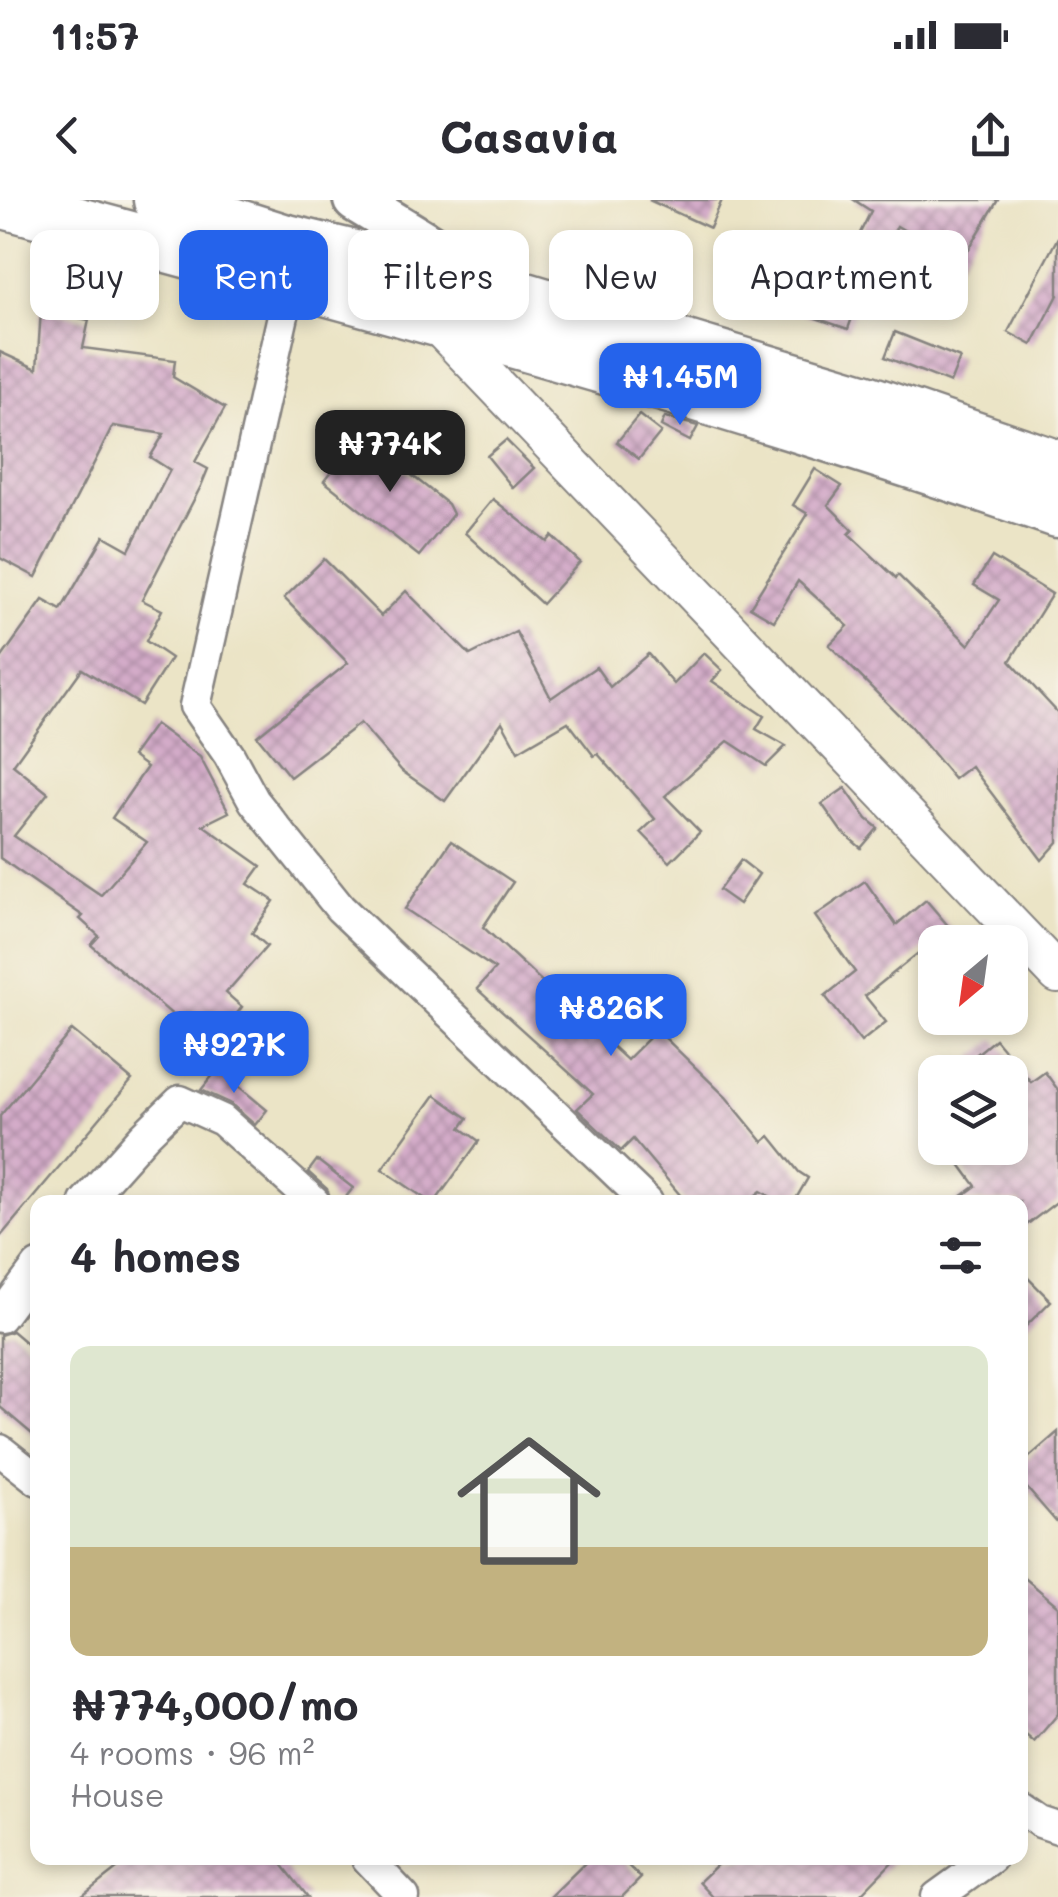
<!DOCTYPE html>
<meta charset="utf-8">
<style>
:root{--surface:#fff;--page:#f7f7f7;--text:#2b2b33;--muted:#7c7c81;--line:#e1e1e2;--accent:#2563eb}
body{margin:0;font-family:Mali,sans-serif;background:var(--page);color:var(--text);height:100vh;display:flex;flex-direction:column;font-size:38px;white-space:nowrap}
*{box-sizing:border-box;margin:0}
p{font-size:32px;color:var(--muted)}
.icon{flex:none;width:55px;height:55px;fill:none;stroke:currentColor;stroke-width:2;stroke-linecap:round;stroke-linejoin:round}
.map{position:relative;flex:1;overflow:hidden}
.side{position:absolute;left:30px;top:995px;width:998px;height:670px;display:flex;flex-direction:column;background:var(--surface);border-radius:20px;box-shadow:0 5px 15px #0003}
.side>*{flex:none}
.banner{position:absolute;left:30px;top:30px;width:1000px;height:90px;display:flex;gap:20px}
.needle{width:65px;rotate:209deg}
.buttons{position:absolute;left:918px;top:725px;display:grid;gap:20px}
.buttons a{display:grid;place-items:center;width:110px;height:110px;border-radius:20px;background:var(--surface);box-shadow:0 5px 15px #0003;font-size:50px}
.price{position:absolute;translate:-50% -85px;padding:0 22px;border-radius:20px;background:var(--accent);color:#fff;font-size:32px;line-height:65px;filter:drop-shadow(0 2px 5px #0008)}
.price::after{content:'';position:absolute;left:50%;top:60px;width:30px;height:22px;margin-left:-15px;background:inherit;clip-path:polygon(0 0,100% 0,50% 100%)}
.price.selected{background:#222;color:#fff}
ul{padding:0;list-style:none}
li{display:grid;align-content:center;gap:20px;height:530px;padding:0 40px}
li+li{border-top:2px solid var(--line)}
li span{display:grid;place-items:center;height:310px;border-radius:20px;color:#555}
li>.icon{margin-inline-start:auto}
span .icon{width:180px;height:180px;fill:#fffc;stroke-width:1}
li b{font-size:42px}
h2{display:flex;justify-content:space-between;align-items:center;height:120px;padding:0 40px;font-size:42px}
.chip{padding:0 35px;border-radius:20px;background:var(--surface);box-shadow:0 5px 15px #0003;font-size:35px;line-height:90px}
.chip.selected{background:var(--accent);color:#fff}
.status{display:flex;justify-content:space-between;align-items:center;height:70px;padding:0 50px;background:var(--surface);direction:ltr}
.status svg{height:28px;fill:currentColor}
header{display:flex;justify-content:space-between;align-items:center;height:130px;padding:0 40px;background:var(--surface);font-size:45px;font-weight:700}
.map>svg:first-child{display:block}
.building{fill:url(#building-cross-hatch)}
.lines{fill:none;stroke-linecap:round;stroke-linejoin:round}
.minor-casing{stroke:#868380;stroke-width:35}
.tertiary-casing{stroke:#868380;stroke-width:42}
.secondary-casing{stroke:#868380;stroke-width:48}
.trunk-casing{stroke:#868380;stroke-width:55}
.minor{stroke:#fff;stroke-width:30}
.tertiary{stroke:#fff;stroke-width:38}
.secondary{stroke:#fff;stroke-width:42}
.trunk{stroke:#fff;stroke-width:50}
</style>
<div class="status"><b>11:57</b><svg viewBox="0 0 49 12"><path d="M0 12V9h3v3zM5 12V6h3v6zM10 12V3h3v9zM15 12V0h3v12zM26 1h20v11H26zM47 4h2v5h-2z"/></svg></div>
<header><svg class="icon" aria-label="back" viewBox="0 0 24 24"><path d="M15 5l-7 7 7 7"/></svg>Casavia<svg class="icon" aria-label="share" viewBox="0 0 24 24"><path d="M12 15V3M7 8l5-5 5 5M5 13v7h14v-7"/></svg></header>
<div class="map">
<svg width="1058" height="1697" viewBox="0 0 1058 1697">
<defs>
<pattern id="building-cross-hatch" width="8" height="8" patternUnits="userSpaceOnUse" patternTransform="scale(2.5)"><rect width="8" height="8" fill="#d4acc9"/><path d="M0 0l8 8M0 8l8-8" fill="none" stroke="#ac8ca4"/></pattern>
</defs>
<rect width="100%" height="100%" fill="#f7f3e8"/>
<filter id="ink" filterUnits="userSpaceOnUse"><feTurbulence type="fractalNoise" baseFrequency=".01" numOctaves="2"/><feDisplacementMap in="SourceGraphic" scale="20" xChannelSelector="R" yChannelSelector="G"/><feConvolveMatrix kernelMatrix="1 2 1 2 8 2 1 2 1" color-interpolation-filters="sRGB"/></filter>
<filter id="wash" filterUnits="userSpaceOnUse"><feTurbulence type="fractalNoise" baseFrequency=".0048" numOctaves="4" result="noise"/><feDisplacementMap in="SourceGraphic" scale="40" xChannelSelector="R" yChannelSelector="G"/><feGaussianBlur stdDeviation="2.25" result="paint"/><feColorMatrix in="noise" values="0 0 0 0 0 0 0 0 0 0 0 0 0 0 0 0 0 1.4 0 .05"/><feComposite in="paint" operator="in"/></filter>
<g filter="url(#wash)">
<rect width="100%" height="100%" fill="#ebe4c6"/>
<g id="blocks">
<g class="building">
<path d="M 649,0 L 722,0 L 710,28 Z"/>
<path d="M 854,0 L 998,0 L 960,64 L 897,26 L 878,63 L 852,49 L 871,11 Z"/>
<path d="M 1058,37 L 1058,95 L 1032,145 L 1008,132 Z"/>
<path d="M 791,82 L 857,104 L 848,129 L 783,107 Z"/>
<path d="M 41,110 L 89,120 L 83,148 L 175,160 L 173,177 L 225,208 L 195,262 L 208,269 L 201,286 L 142,400 L 162,410 L 146,441 L 171,458 L 141,505 L 82,469 L 13,565 L 48,593 L 14,636 L 101,695 L 147,642 L 112,618 L 147,567 L 132,556 L 155,524 L 200,557 L 229,612 L 203,625 L 261,666 L 248,684 L 274,701 L 252,733 L 267,746 L 226,793 L 242,807 L 210,847 L 91,745 L 99,736 L 80,719 L 83,716 L 0,658 L 0,460 L 43,400 L 61,410 L 104,336 L 129,350 L 170,270 L 150,257 L 164,234 L 113,226 L 36,377 L 0,358 L 0,152 L 37,169 Z"/>
<path d="M 895,132 L 960,158 L 950,183 L 885,157 Z"/>
<path d="M 639,215 L 661,232 L 639,259 L 617,242 Z"/>
<path d="M 665,217 L 698,226 L 690,241 L 661,226 Z"/>
<path d="M 361,235 L 448,304 L 453,314 L 419,356 L 324,281 Z"/>
<path d="M 506,240 L 534,268 L 513,288 L 487,256 Z"/>
<path d="M 815,269 L 842,286 L 828,305 L 853,330 L 849,334 L 896,378 L 898,375 L 969,445 L 999,400 L 974,385 L 992,357 L 1052,394 L 1010,461 L 1058,513 L 1058,642 L 1042,660 L 971,566 L 954,579 L 911,527 L 829,445 L 848,426 L 798,381 L 774,421 L 750,407 L 808,314 L 793,305 Z"/>
<path d="M 493,299 L 547,342 L 552,336 L 580,362 L 542,404 L 465,333 Z"/>
<path d="M 324,359 L 381,416 L 406,391 L 470,455 L 516,432 L 551,498 L 596,467 L 610,487 L 648,454 L 674,484 L 704,453 L 722,470 L 712,481 L 764,516 L 756,529 L 786,546 L 766,566 L 728,541 L 665,596 L 700,632 L 670,662 L 641,632 L 655,619 L 598,554 L 594,556 L 568,522 L 518,551 L 502,522 L 445,601 L 402,571 L 360,523 L 290,577 L 257,536 L 348,463 L 284,398 Z"/>
<path d="M 845,588 L 867,619 L 878,628 L 861,648 L 841,631 L 822,604 Z"/>
<path d="M 451,641 L 513,682 L 483,727 L 627,860 L 657,830 L 726,897 L 763,942 L 770,936 L 799,972 L 808,978 L 794,1002 L 779,1002 L 761,991 L 747,1002 L 686,1002 L 633,939 L 621,951 L 577,909 L 593,894 L 477,789 L 495,769 L 405,709 Z"/>
<path d="M 741,660 L 759,674 L 739,704 L 719,690 Z"/>
<path d="M 865,681 L 896,725 L 926,700 L 962,742 L 932,742 L 865,796 L 886,822 L 861,842 L 825,796 L 855,772 L 815,716 Z"/>
<path d="M 72,830 L 132,880 L 0,1037 L 0,916 Z"/>
<path d="M 995,839 L 1031,882 L 1045,872 L 1058,890 L 1058,1001 L 1020,1030 L 1020,1002 L 954,1002 L 976,986 L 948,948 L 1010,948 L 1010,872 L 955,872 Z"/>
<path d="M 218,869 L 267,910 L 255,925 L 230,903 L 201,890 Z"/>
<path d="M 435,895 L 468,918 L 461,928 L 479,941 L 435,1002 L 430,1002 L 382,969 Z"/>
<path d="M 317,960 L 353,988 L 342,1002 L 332,1002 L 327,989 L 308,972 Z"/>
<path d="M 1020,1070 L 1051,1101 L 1020,1132 Z"/>
<path d="M 12,1131 L 38,1153 L 38,1239 L 0,1207 L 0,1135 Z"/>
<path d="M 1058,1232 L 1058,1324 L 1020,1280 L 1020,1265 Z"/>
<path d="M 1020,1374 L 1058,1406 L 1058,1514 L 1034,1542 L 1020,1530 Z"/>
<path d="M 131,1658 L 277,1658 L 308,1697 L 81,1697 Z"/>
<path d="M 590,1658 L 620,1658 L 641,1678 L 622,1697 L 550,1697 Z"/>
<path d="M 724,1658 L 896,1658 L 858,1697 L 713,1697 L 699,1682 Z"/>
</g>
</g>
</g>
<g filter="url(#ink)">
<use href="#blocks" fill-opacity="0" stroke="#868380" stroke-width="2.5"/>
<g class="lines">
<defs>
<g id="minor">
<path d="M 291,80 L 195,506 L 229,555 L 254,601 L 340,708 L 647,1002"/>
<path d="M 85,1002 L 144,936 L 180,901 L 222,920 L 314,1002"/>
<path d="M 0,1117 L 38,1066"/>
<path d="M 0,1250 L 38,1280"/>
<path d="M 1020,1608 L 1040,1622 L 1058,1628"/>
<path d="M 367,1658 L 404,1697"/>
<path d="M 937,1697 L 991,1658"/>
</g>
<path id="tertiary" d="M 433,120 L 1058,774"/>
<path id="secondary" d="M 355,0 L 484,79"/>
<g id="trunk">
<path d="M 159,0 L 283,39 L 506,92 L 866,200 L 1058,266"/>
<path d="M 0,2 C 355,97 711,192 1058,312"/>
</g>
</defs>
<use href="#minor" class="minor-casing"/>
<use href="#tertiary" class="tertiary-casing"/>
<use href="#secondary" class="secondary-casing"/>
<use href="#trunk" class="trunk-casing"/>
<use href="#minor" class="minor"/>
<use href="#tertiary" class="tertiary"/>
<use href="#secondary" class="secondary"/>
<use href="#trunk" class="trunk"/>
</g>
</g>
</svg>
<div class="buttons">
<a><svg class="needle" viewBox="-14 -14 28 28"><path d="M0-13l5 13h-10z" fill="#e53935"/><path d="M0 13l5-13h-10z" fill="#7c7c81"/></svg></a>
<a><svg class="icon" aria-label="layers" viewBox="0 0 24 24"><path d="M12 4l9 5-9 5-9-5zM3 14l9 5 9-5"/></svg></a>
</div>
<b class="price" style="left:680px;top:228px">₦1.45M</b>
<b class="price selected" style="left:390px;top:295px">₦774K</b>
<b class="price" style="left:611px;top:859px">₦826K</b>
<b class="price" style="left:234px;top:896px">₦927K</b>
<div class="banner">
<a class="chip">Buy</a>
<a class="chip selected">Rent</a>
<a class="chip">Filters</a>
<a class="chip">New</a>
<a class="chip">Apartment</a>
</div>
<section class="side">
<h2>4 homes<svg class="icon" aria-label="filters" viewBox="0 0 24 24"><path d="M4 7h16M4 17h16"/><circle cx="9" cy="7" r="2"/><circle cx="15" cy="17" r="2"/></svg></h2>
<ul>
<li><span style="background:linear-gradient(#dfe7d0 65%,#c2b280 0)"><svg class="icon" aria-label="home" viewBox="0 0 24 24"><path d="M3 11l9-7 9 7M6 9v11h12V9"/></svg></span><div><b>₦774,000/mo</b><p>4 rooms · 96 m²</p><p>House</p></div></li>
</ul>
</section>
</div>
